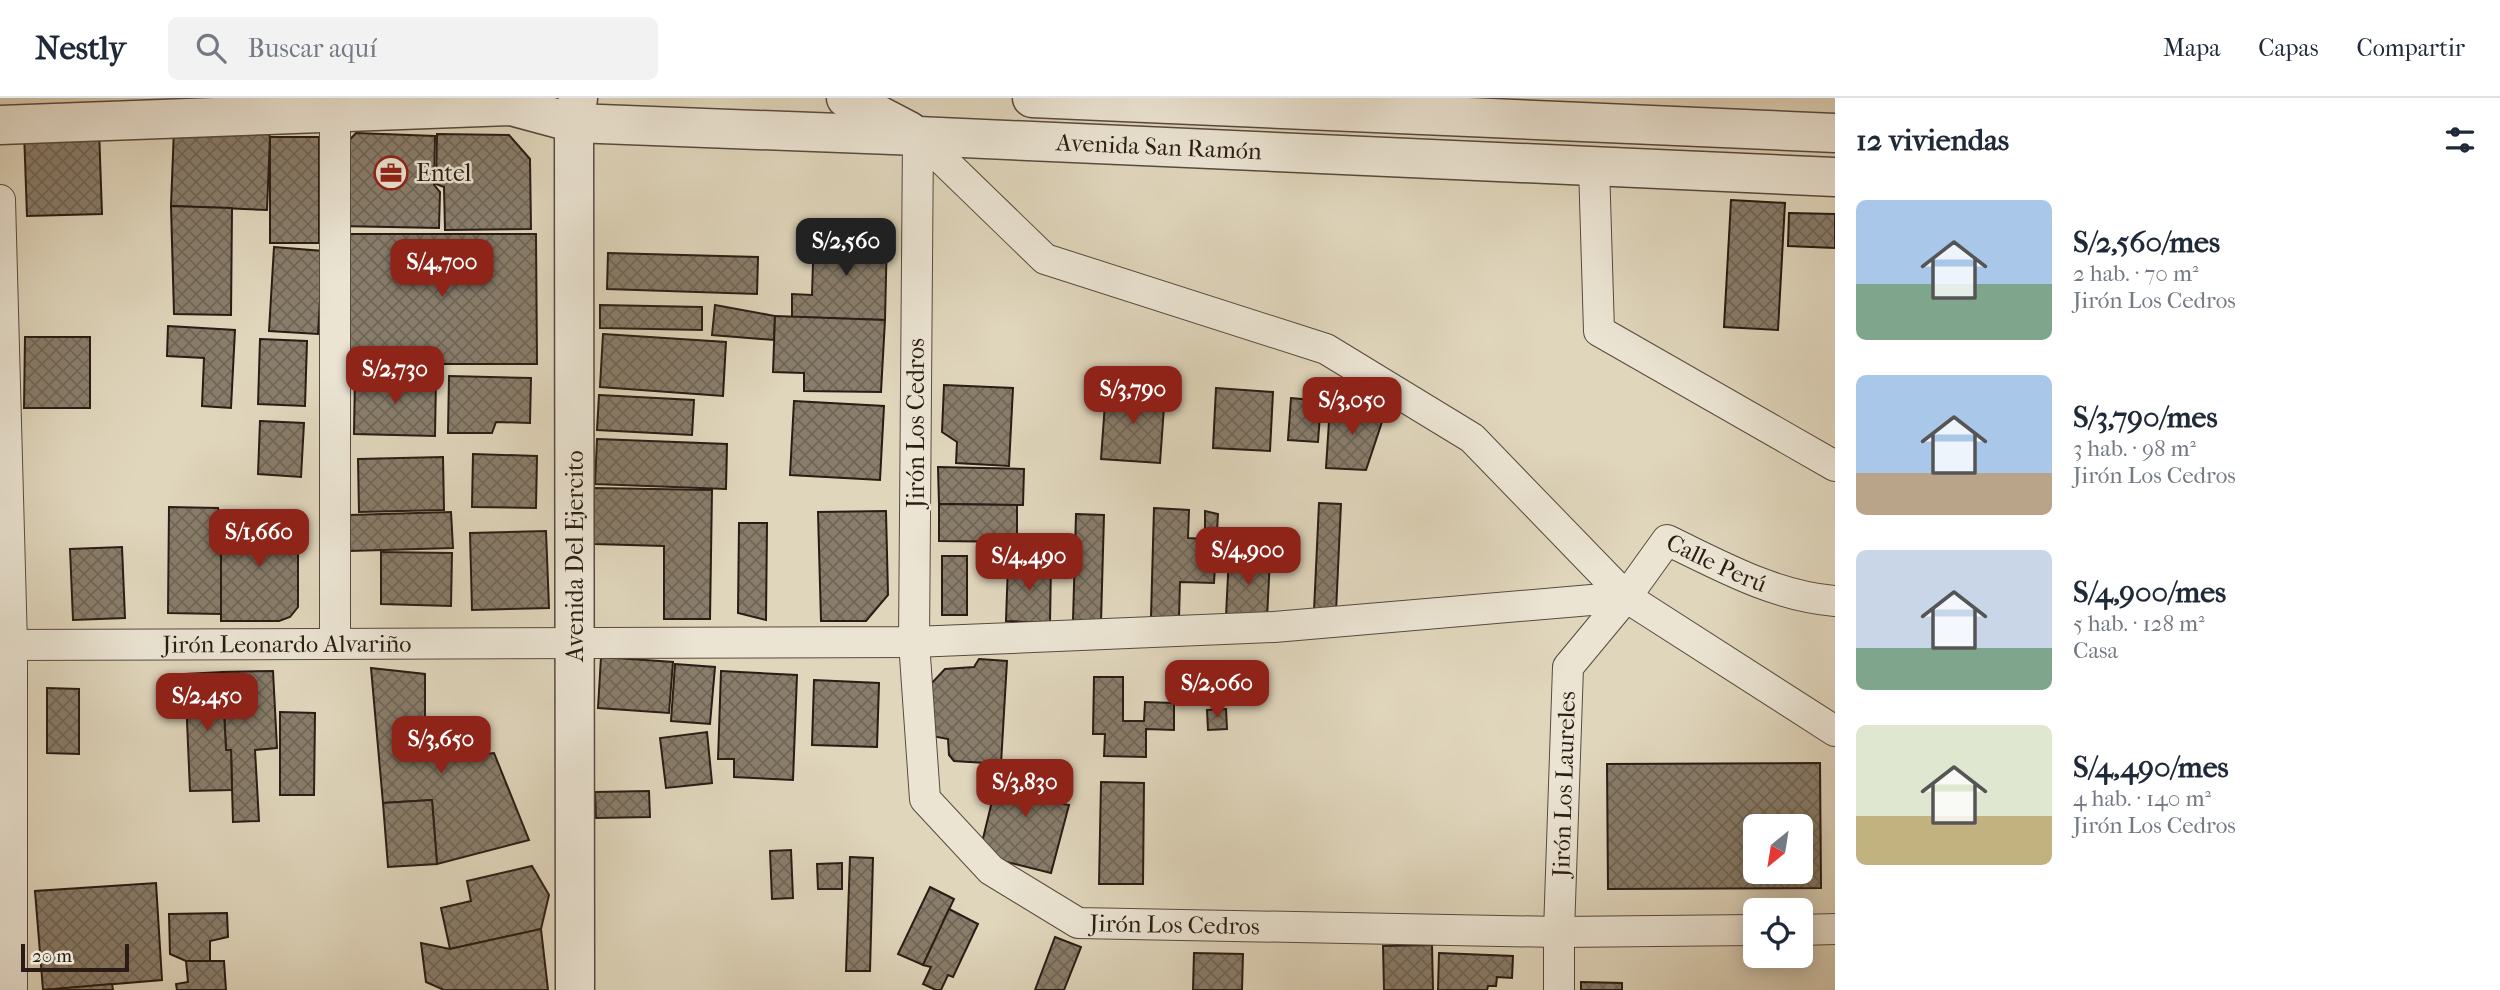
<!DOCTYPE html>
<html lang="es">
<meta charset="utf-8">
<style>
:root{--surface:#fff;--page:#f2f2f3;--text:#1f2937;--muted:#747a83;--line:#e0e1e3;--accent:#8f2418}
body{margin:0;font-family:"IM FELL French Canon",serif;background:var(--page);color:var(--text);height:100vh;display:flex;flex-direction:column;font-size:26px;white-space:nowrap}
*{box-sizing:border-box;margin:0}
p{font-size:23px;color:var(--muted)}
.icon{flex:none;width:38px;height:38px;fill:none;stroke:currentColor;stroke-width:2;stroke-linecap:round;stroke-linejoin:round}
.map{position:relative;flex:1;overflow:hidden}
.details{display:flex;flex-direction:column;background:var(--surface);width:665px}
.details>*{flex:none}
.needle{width:46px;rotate:210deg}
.controls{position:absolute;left:1743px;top:716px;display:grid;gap:14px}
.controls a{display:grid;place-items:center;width:70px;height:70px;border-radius:10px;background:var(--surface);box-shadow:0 4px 18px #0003;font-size:35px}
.scale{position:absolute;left:21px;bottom:18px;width:108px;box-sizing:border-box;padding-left:7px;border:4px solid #2a1c14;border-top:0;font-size:19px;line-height:24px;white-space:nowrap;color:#2a1c14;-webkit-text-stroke:5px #ebe4d3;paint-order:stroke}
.price{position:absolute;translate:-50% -60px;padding:0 16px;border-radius:14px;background:var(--accent);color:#fff;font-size:23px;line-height:46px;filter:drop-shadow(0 2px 4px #0008)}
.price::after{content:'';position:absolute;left:50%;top:42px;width:21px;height:16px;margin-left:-10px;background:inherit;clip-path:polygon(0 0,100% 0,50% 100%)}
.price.selected{background:#222;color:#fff}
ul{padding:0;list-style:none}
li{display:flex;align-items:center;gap:21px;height:175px;padding:0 21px}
li span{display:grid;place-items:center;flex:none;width:196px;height:140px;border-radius:10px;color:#555}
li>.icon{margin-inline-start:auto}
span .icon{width:84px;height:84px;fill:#fffc;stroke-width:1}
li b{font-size:30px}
h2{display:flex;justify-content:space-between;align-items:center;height:84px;padding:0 21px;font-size:30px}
header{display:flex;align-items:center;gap:42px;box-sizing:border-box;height:98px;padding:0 35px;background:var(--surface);border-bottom:2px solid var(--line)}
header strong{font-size:33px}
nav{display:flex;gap:38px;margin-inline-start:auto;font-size:24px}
.search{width:490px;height:63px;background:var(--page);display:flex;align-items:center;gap:18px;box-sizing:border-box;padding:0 24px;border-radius:10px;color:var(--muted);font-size:26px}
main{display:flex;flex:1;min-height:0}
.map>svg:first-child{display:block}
.building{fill:url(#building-cross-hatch);stroke:#2a1c14;stroke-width:2;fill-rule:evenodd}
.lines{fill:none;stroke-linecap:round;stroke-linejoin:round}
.minor-casing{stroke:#584a3e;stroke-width:32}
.tertiary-casing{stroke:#584a3e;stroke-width:41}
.minor{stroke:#ebe4d3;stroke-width:30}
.tertiary{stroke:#ebe4d3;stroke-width:38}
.labels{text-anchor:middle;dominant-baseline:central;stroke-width:5;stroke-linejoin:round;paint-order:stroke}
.street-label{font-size:24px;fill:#2a1c14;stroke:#ebe4d3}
.poi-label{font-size:24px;fill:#2a1c14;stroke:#ebe4d3;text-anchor:start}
</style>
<header>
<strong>Nestly</strong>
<div class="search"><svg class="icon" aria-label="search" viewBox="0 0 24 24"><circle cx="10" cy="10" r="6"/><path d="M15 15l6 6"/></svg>Buscar aquí</div>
<nav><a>Mapa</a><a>Capas</a><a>Compartir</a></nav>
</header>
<main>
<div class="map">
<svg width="1835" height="892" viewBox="0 0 1835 892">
<defs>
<pattern id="building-cross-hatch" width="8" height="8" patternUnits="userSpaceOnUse" patternTransform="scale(1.75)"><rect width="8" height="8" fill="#897d6b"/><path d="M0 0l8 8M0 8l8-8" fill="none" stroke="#706657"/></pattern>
</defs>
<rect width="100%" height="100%" fill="#e0d6bc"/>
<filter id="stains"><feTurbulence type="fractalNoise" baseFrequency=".00286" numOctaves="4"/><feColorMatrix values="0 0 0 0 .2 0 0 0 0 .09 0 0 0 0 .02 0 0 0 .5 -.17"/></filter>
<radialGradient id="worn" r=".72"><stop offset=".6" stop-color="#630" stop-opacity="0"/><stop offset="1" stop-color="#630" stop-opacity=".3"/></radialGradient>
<g class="building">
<path d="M 174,30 L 268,34 L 270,39 L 267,112 L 171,108 Z"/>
<path d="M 99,31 L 102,116 L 27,118 L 24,33 Z"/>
<path d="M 356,35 L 435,38 L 434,87 L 440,94 L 439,130 L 339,128 L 339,53 Z"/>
<path d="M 437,36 L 509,37 L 530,61 L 531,131 L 445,132 L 444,89 L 436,86 Z"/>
<rect x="270" y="39" width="49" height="106"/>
<path d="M 1731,102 L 1785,105 L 1778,232 L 1724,229 Z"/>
<path d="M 171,108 L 232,110 L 231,217 L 174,216 Z"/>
<path d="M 1789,115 L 1835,116 L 1835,150 L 1788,148 Z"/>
<path d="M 814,134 L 887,136 L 885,222 L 792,219 L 792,196 L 812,197 Z"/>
<path d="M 348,136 L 536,136 L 537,266 L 349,266 Z"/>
<path d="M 274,149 L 323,153 L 318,236 L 269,233 Z"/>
<path d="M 608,155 L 758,159 L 757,196 L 607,191 Z"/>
<path d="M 600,207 L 702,209 L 702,232 L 600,230 Z"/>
<path d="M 715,207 L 775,218 L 774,242 L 712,237 Z"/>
<path d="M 775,218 L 885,222 L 881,294 L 804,293 L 804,275 L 773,274 Z"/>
<path d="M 168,228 L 235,232 L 231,310 L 202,308 L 204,260 L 167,258 Z"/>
<path d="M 603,236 L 726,244 L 723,298 L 600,289 Z"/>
<path d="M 25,239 L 90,239 L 90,310 L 24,310 Z"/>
<path d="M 260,241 L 307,243 L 305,308 L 258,306 Z"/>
<path d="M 355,278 L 436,279 L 435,338 L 354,336 Z"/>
<path d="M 449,278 L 531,280 L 530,325 L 496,324 L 492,335 L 448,335 Z"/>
<path d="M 944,287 L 1013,290 L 1009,368 L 956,365 L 957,344 L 942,334 Z"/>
<path d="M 1216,290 L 1273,294 L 1270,353 L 1213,350 Z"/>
<path d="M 1106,291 L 1165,295 L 1160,365 L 1101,361 Z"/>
<path d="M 599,297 L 694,302 L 692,337 L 597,332 Z"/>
<path d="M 1291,300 L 1321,303 L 1318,344 L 1288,342 Z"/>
<path d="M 794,303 L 884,308 L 880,382 L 790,377 Z"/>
<path d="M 1330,308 L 1386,312 L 1366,372 L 1326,370 Z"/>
<path d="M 260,323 L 304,325 L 301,379 L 258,376 Z"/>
<path d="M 597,341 L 727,346 L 726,391 L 595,386 Z"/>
<path d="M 473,356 L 537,358 L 536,410 L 472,409 Z"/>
<path d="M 443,359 L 444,412 L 359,414 L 358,361 Z"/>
<path d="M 938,369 L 1024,371 L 1023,407 L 939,406 Z"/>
<path d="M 594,390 L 712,392 L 710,521 L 664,521 L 664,448 L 594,446 Z"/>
<path d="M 1319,405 L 1341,406 L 1336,514 L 1314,513 Z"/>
<path d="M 939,406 L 1017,407 L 1017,444 L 939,443 Z"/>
<path d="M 169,409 L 218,410 L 221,420 L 221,516 L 168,515 Z"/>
<path d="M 1154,410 L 1189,412 L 1188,440 L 1205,441 L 1205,413 L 1218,416 L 1214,485 L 1180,484 L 1179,520 L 1151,519 Z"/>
<path d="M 886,413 L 888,497 L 866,523 L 821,523 L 818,414 Z"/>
<path d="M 451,414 L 453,450 L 350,453 L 349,417 Z"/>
<path d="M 1076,416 L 1104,417 L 1101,524 L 1073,523 Z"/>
<path d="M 221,420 L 298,420 L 298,509 L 290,519 L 279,523 L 221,523 Z"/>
<path d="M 739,425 L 767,425 L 766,522 L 738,515 Z"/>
<path d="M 546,433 L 549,510 L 472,512 L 470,435 Z"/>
<path d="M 122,449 L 125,520 L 73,522 L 70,451 Z"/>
<path d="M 381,454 L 452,455 L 451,508 L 381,506 Z"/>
<path d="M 1229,457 L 1270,460 L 1267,521 L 1226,518 Z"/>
<rect x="942" y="458" width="25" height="59"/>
<path d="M 1008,466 L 1051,467 L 1050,525 L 1006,523 Z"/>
<path d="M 601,559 L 673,564 L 669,615 L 598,610 Z"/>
<path d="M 979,561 L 1007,563 L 1001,666 L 954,663 L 949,657 L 948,641 L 932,638 L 928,589 L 945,571 L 974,569 Z"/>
<path d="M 675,566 L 715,569 L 710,626 L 671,623 Z"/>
<path d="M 371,570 L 425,576 L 425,632 L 405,631 L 410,663 L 494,655 L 529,742 L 437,766 L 432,702 L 383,705 Z"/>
<path d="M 273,573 L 277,650 L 255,652 L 259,723 L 233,724 L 231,652 L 226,652 L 222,574 Z"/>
<path d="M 721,573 L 797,577 L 793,682 L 734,679 L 734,661 L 718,661 Z"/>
<path d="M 222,574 L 226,652 L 231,652 L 232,692 L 190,693 L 185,576 Z"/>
<path d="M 1094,579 L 1123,579 L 1123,623 L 1144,623 L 1145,604 L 1174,605 L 1174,632 L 1146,631 L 1146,659 L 1104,658 L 1105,636 L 1093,636 Z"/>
<path d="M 814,582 L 879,585 L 877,649 L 812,647 Z"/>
<path d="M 47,590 L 79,591 L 79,656 L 47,655 Z"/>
<path d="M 1226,611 L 1227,631 L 1208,632 L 1207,612 Z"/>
<path d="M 280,614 L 315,615 L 314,697 L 280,697 Z"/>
<path d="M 707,634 L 712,685 L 666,690 L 660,640 Z"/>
<path d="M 1820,665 L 1821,790 L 1608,791 L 1607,666 ZM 1755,728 L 1801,728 L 1801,774 L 1755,774 Z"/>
<path d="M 1001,666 L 1064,681 L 1058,705 L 1069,707 L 1051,775 L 979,757 Z"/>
<path d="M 1101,684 L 1144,685 L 1143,786 L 1099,786 Z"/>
<path d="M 649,693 L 650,719 L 596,720 L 595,694 Z"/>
<path d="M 432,702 L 437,766 L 388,769 L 383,705 Z"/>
<path d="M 791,752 L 793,800 L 772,801 L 770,753 Z"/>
<path d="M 850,759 L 873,760 L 870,873 L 846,873 Z"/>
<path d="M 842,765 L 842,791 L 818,791 L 817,766 Z"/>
<path d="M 532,768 L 549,797 L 541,831 L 450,851 L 441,810 L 471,803 L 467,783 Z"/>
<path d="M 156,785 L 162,882 L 43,892 L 35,793 Z"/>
<path d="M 930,789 L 954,801 L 923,867 L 898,856 Z"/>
<path d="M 949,811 L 978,826 L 953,879 L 948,877 L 941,892 L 936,892 L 923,886 L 931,869 L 923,867 Z"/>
<path d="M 227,815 L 228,839 L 210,843 L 210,863 L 186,863 L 170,856 L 169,816 Z"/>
<path d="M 541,831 L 548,892 L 444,892 L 426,884 L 421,845 L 450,851 Z"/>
<path d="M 1055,839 L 1081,849 L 1064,892 L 1035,892 Z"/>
<path d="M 1432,847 L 1433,892 L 1384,892 L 1383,848 Z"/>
<path d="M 1194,855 L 1243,856 L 1242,892 L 1193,892 Z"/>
<path d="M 1439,855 L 1513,858 L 1512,880 L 1497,879 L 1496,888 L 1488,888 L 1487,892 L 1438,892 Z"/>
<path d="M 186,863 L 224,863 L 226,892 L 177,892 L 176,886 L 188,884 Z"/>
<path d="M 1581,884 L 1622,885 L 1622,892 L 1581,892 Z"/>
<path d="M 112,886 L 113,892 L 43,892 Z"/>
</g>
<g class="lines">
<defs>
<g id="minor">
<path id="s1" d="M 918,38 L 914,544 L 925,701 L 991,772 L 1078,825 L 1559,834 L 1755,832"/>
<path d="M 918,38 L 1045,161 L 1326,251 L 1472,340 L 1626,499"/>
<path d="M 1594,68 L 1599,233 L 1835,368"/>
<path d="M 0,102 L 12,547 L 12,892"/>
<path d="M 335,546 L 335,15"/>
<path id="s2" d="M 0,547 L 914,544 L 1274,529 L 1626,499 L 1835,633"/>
<path d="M 1801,832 L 1835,831"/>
<path id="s3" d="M 1559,892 L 1559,834 L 1568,569 L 1626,499 L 1667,442 C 1721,468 1774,498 1835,503"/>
</g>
<g id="tertiary">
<path d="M 846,0 L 909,33"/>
<path d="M 1032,0 L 1835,35"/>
<path id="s4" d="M 0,27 L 511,8 L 574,25 L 918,38 L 1835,79"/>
<path d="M 575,892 L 574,25 L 578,0"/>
</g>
</defs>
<use href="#minor" class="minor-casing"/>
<use href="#tertiary" class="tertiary-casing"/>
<use href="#minor" class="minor"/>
<use href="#tertiary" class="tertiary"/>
</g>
<defs>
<symbol id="office-ring" viewBox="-11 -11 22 22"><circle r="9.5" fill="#ebe4d3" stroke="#8f2418" stroke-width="1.5"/><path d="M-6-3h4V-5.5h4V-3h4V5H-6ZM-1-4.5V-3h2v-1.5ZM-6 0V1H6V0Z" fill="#8f2418"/></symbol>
</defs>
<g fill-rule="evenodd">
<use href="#office-ring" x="372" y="56" width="38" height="38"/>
</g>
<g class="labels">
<g class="street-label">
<text stroke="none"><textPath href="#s4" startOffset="1162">Avenida San Ramón</textPath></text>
<text transform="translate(916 325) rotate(-90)">Jirón Los Cedros</text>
<text transform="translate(575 458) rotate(-90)">Avenida Del Ejercito</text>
<text stroke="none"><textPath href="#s3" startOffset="539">Calle Perú</textPath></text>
<text stroke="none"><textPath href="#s2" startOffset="287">Jirón Leonardo Alvariño</textPath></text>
<text stroke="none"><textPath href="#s3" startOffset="206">Jirón Los Laureles</textPath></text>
<text stroke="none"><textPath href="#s1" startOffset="959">Jirón Los Cedros</textPath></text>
</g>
<g class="poi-label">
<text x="416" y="75">Entel</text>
</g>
</g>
<rect width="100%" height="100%" filter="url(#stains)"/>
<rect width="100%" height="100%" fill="url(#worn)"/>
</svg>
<div class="controls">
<a><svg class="needle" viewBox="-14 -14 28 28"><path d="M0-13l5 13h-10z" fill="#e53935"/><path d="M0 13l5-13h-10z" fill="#747a83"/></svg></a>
<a><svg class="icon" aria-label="locate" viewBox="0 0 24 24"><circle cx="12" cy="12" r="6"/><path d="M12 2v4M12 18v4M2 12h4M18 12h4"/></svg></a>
</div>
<div class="scale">20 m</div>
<b class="price selected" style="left:846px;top:180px">S/2,560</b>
<b class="price" style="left:442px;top:201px">S/4,700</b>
<b class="price" style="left:395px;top:308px">S/2,730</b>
<b class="price" style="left:1133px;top:328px">S/3,790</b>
<b class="price" style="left:1352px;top:339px">S/3,050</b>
<b class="price" style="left:259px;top:471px">S/1,660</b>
<b class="price" style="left:1248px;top:489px">S/4,900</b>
<b class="price" style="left:1029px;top:495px">S/4,490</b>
<b class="price" style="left:1217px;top:622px">S/2,060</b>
<b class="price" style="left:207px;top:635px">S/2,450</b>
<b class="price" style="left:441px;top:678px">S/3,650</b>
<b class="price" style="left:1025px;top:721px">S/3,830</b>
</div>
<section class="details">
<h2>12 viviendas<svg class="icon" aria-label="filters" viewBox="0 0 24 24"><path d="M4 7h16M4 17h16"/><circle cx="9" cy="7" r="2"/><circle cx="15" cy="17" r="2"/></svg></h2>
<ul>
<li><span style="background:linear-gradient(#a9c7e8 60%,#7fa58c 0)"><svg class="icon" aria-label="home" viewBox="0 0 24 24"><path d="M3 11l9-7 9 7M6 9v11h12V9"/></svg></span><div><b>S/2,560/mes</b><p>2 hab. · 70 m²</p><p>Jirón Los Cedros</p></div></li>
<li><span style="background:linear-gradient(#a9c7e8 70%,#b9a48a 0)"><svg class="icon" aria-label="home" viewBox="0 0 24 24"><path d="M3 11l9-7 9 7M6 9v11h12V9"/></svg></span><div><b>S/3,790/mes</b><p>3 hab. · 98 m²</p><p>Jirón Los Cedros</p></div></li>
<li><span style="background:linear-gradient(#c9d6e8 70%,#7fa58c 0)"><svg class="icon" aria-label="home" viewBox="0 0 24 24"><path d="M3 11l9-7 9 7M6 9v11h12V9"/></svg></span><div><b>S/4,900/mes</b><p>5 hab. · 128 m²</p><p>Casa</p></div></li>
<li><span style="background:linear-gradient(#dfe7d0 65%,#c2b280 0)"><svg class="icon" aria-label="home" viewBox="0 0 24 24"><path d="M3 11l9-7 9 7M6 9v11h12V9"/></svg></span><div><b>S/4,490/mes</b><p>4 hab. · 140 m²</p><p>Jirón Los Cedros</p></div></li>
</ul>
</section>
</main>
